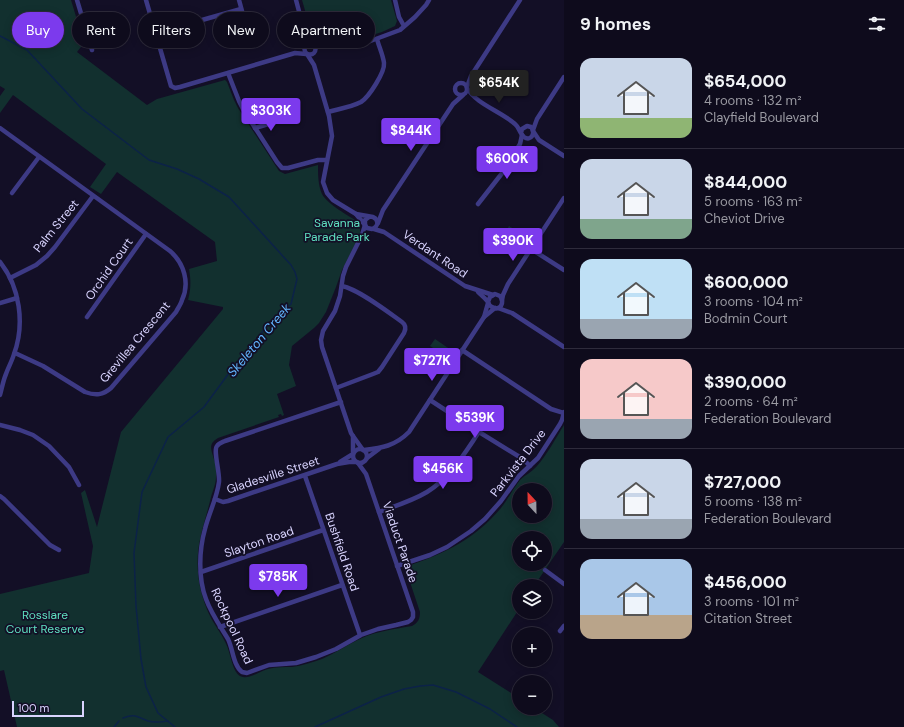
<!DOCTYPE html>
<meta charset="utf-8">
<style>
:root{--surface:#0e0b1c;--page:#1c1929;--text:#f1f3f6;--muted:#9b9ba3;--line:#2e2b3b;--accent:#7c3aed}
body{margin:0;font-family:"DM Sans",sans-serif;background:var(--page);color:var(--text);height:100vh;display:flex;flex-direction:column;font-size:15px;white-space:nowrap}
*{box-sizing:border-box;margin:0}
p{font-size:13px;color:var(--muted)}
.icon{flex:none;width:22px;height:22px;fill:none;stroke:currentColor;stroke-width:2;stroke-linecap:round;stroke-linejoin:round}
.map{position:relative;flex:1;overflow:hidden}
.details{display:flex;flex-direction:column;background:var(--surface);width:340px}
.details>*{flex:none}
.banner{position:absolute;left:12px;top:12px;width:380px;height:36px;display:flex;gap:8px}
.needle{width:26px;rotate:338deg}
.fabs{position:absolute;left:512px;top:483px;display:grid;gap:8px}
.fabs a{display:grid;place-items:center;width:40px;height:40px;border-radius:50%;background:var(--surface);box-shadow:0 2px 10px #0003,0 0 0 1px var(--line);font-size:20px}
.scale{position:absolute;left:12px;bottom:10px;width:72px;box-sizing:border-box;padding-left:4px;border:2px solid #d9d4ff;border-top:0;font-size:11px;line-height:14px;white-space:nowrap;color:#d9d4ff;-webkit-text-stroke:3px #130f26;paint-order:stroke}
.price{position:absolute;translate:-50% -34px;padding:0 9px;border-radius:4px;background:var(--accent);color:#fff;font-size:13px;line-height:26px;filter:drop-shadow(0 1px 2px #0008)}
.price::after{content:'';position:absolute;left:50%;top:24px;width:12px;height:9px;margin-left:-6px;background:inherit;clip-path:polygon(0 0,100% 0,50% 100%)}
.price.current{background:#222;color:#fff}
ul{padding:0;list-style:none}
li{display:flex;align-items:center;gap:12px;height:100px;padding:0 16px}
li+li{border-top:1px solid var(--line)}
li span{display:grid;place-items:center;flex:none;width:112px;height:80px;border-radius:12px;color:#555}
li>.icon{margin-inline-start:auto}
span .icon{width:48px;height:48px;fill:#fffc;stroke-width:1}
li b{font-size:17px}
h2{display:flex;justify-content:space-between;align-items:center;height:48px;padding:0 16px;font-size:17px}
.tag{padding:0 14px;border-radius:18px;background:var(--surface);box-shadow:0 2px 10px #0003,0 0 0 1px var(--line);font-size:14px;line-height:36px}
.tag.current{background:var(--accent);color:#fff}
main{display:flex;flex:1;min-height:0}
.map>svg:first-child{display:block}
.green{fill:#12302f;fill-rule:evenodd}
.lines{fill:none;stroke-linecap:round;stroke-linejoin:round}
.stream{stroke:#0c2248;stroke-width:1.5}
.minor{stroke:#3d3a85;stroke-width:4.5}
.labels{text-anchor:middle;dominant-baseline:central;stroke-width:3.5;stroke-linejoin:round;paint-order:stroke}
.park-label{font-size:12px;fill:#5fe0c0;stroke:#130f26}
.street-label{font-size:12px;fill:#d9d4ff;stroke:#130f26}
.water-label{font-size:13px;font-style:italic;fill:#62b6ff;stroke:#130f26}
</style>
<main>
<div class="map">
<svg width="564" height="727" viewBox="0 0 564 727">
<rect width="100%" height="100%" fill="#130f26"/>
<g class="green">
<path d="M 0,0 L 71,0 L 84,43 L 77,52 L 147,105 L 157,99 L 225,80 L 227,82 L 234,100 L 238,108 L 279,171 L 285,174 L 318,165 C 318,174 318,185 322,194 C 327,204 349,216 360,223 L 360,235 L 342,270 L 336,287 L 326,312 L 319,323 L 314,328 L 292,346 L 289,365 L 296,386 L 277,394 L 284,415 L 282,416 L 281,414 L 278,415 L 279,417 L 218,438 C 208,444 211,449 214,459 C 216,464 217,471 216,477 C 216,484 213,490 211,497 C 208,510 204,522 201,535 C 194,563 198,592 211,618 C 216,627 223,636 227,646 C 231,655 233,676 243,677 C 249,679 261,671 268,669 C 276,667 284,667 292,667 C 302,666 312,662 322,659 C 336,653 348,644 362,638 C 378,631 395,629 412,626 C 418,623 420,619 420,612 L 406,570 L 408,566 C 446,553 475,539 501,508 C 508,499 513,489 520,480 C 525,475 532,472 537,466 C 546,456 556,438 564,425 L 564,542 L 534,586 L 519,586 L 519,609 L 478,672 L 519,698 L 519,708 L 534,708 L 553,720 L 559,727 L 17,727 L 4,670 L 0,671 L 0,594 L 89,573 L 93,546 L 81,493 L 85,490 L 97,527 L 121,432 L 223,309 L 223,307 L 188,300 C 191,289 191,280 189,269 L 217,261 L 215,242 L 117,172 L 101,194 L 90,187 L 106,164 L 13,95 L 0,113 L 0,96 L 5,89 L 0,86 ZM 519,490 L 545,490 L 545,516 L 519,516 ZM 519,538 L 545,538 L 545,564 L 519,564 Z"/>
<path d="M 302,0 L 391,0 L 397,21 L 395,26 L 382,32 L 363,38 L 350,40 L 317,41 L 313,38 Z"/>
<path d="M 509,226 L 528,238 L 523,246 L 504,234 Z"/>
<path d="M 435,339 L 454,352 L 450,359 L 430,346 Z"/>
</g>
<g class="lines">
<g class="stream">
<path d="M 0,36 L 27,50 L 82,109 L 149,160 L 177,169 L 199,179 L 229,197 L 291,265 L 295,272 L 297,279 L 291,304 L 267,326 L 229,373 L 204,407 L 168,437 L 142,492 L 134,553 L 136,606 L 141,659 L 146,687 L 158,713 L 175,727"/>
<path d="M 123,718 C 136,713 137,717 148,721 C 155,723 161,722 168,721"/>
<path d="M 114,727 L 119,721"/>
<path d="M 315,727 L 381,697 L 404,689 L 420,686 L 433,685 L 456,692 L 490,709 L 517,727"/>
</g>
<g class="minor">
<path d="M 77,0 L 92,50"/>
<path d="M 146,0 L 171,86 L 175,88 L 180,87 L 295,53 L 306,54"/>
<path d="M 239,0 L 245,22"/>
<path d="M 296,0 L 305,34 L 305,45"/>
<path d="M 395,0 L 399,17 L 404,26"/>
<path d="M 156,33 L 241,9"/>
<circle cx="310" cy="49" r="5.5"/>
<path d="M 313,45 L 325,45 L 365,43 L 400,30 L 415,17 L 426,5 L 429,0"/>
<path d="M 307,54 L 314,65 L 329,116 L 332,136 L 323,182 L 327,193 L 333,200 L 356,214 L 365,225"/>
<path d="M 228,73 L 239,101 L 243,109 L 277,162 L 282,168 L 288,168 L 318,160 L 327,160"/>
<circle cx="461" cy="89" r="6"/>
<path d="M 467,87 L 471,76 L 520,0"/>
<path d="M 467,88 C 476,104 502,112 515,124 C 519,127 520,134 524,137 C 531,142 536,133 531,127 L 527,126 L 522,129 L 521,133"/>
<path d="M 328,112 C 339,109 351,107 361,102 C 369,97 385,72 384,63 C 383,55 379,47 377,39"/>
<path d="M 0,128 L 170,251 C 184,263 190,283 182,300 C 181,304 178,308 176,312 L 111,388 C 103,395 96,396 85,392 L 43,366 L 15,353"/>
<path d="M 255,128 L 282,120"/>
<path d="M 533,130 L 537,119 L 564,77"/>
<path d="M 533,131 L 539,140 L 564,156"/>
<path d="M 12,193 L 39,157"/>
<path d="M 478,204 L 503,172 L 520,144 L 522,135"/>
<path d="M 356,214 L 373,217 C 379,220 379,226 372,229 L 367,228 L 365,225 L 365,220 L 369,217"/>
<path d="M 378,223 L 383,210 L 453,104 L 463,95"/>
<path d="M 374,229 L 384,232 L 465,286 L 493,295"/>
<path d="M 531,249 L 564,270"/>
<path d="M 0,262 C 20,287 25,324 14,354 C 12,361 8,368 6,374 C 3,381 2,388 0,395"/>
<path d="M 10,278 L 36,265 L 47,256 L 55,247 L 93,196"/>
<path d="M 478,292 C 481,295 485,298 488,302 C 490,305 488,305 492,307 C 500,312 505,303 500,296 L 495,294 L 490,297 L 488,302"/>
<path d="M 502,300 L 503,295 L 508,284 L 564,198"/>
<path d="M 0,303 L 17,298"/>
<path d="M 498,308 L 512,313 L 564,347"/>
<path d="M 87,317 L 146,234"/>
<path d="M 484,317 L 495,308"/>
<path d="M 462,350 L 551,409 L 564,413"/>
<path d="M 336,388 L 373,374 L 378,372 L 382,367 L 404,333 C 406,329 406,325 402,322 C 388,312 358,289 342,286"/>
<path d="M 430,400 L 479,432 L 523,459 L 530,466"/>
<path d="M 341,402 L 225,441 C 223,442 219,443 217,446 C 213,450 220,473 219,482 C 217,498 209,513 205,529 C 199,550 198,578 206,599 C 211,613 220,626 228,639 C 233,649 233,665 242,672 L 247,673 L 269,665 L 296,663 L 316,657 L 336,649 L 361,635 L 378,629 L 396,625 L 408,622 L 411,620 L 413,617 L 413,612 L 366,474 L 358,463"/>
<path d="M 0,425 L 20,430 L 33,435 L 49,446 L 69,467 L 79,485"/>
<path d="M 353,436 L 353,452"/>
<circle cx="360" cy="456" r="7"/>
<path d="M 363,450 L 353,436 L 351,433 L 322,347 L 321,340 L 323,331 L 335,311 L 340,296 L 343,276 L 346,267 L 362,235 L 365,225"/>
<path d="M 364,450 C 382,448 395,446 409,432 L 484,317 L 488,303"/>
<path d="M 367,458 L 379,449"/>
<path d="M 340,462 L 353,454"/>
<path d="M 305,476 L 360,635"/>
<path d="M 0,496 L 4,499 L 50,545 L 59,550"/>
<path d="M 215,499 L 223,502 L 228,501 L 337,464 L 349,462 L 356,462"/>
<path d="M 379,512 C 395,506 412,501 427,492 C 450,478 464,454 479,432"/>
<path d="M 397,566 L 430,555 L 447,547 L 471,531 L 485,519 L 501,501 L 519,476 L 538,458 L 560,424 L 562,420 L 564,412"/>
<path d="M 545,570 L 564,584"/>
<path d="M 201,572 L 323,530"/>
<path d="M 220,627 L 342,585"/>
<path d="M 560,631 L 564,626"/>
</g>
</g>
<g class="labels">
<g class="park-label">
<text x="337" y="223">Savanna<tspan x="337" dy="14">Parade Park</tspan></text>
<text x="45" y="615">Rosslare<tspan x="45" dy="14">Court Reserve</tspan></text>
</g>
<g class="street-label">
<text transform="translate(56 226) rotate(-51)">Palm Street</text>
<text transform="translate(435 254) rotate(34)">Verdant Road</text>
<text transform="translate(109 269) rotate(-55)">Orchid Court</text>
<text transform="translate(135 342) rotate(-50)">Grevillea Crescent</text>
<text transform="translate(518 463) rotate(-52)">Parkvista Drive</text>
<text transform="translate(273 475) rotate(-18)">Gladesville Street</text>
<text transform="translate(259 542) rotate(-19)">Slayton Road</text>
<text transform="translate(400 542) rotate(71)">Viaduct Parade</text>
<text transform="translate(342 552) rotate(71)">Bushfield Road</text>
<text transform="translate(232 626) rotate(65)">Rockpool Road</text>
</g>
<g class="water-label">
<text transform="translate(259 340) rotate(-50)">Skeleton Creek</text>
</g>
</g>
</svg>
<div class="fabs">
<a><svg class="needle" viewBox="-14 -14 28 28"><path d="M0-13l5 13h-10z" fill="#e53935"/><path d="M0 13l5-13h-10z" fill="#9b9ba3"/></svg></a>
<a><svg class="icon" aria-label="locate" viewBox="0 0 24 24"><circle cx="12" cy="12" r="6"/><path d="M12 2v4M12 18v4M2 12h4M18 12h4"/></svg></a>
<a><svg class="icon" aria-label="layers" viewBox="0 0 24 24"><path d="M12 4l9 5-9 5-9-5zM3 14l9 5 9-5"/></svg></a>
<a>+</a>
<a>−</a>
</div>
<div class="scale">100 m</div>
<b class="price current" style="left:499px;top:104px">$654K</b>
<b class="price" style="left:271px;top:132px">$303K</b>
<b class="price" style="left:411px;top:152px">$844K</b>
<b class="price" style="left:507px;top:180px">$600K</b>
<b class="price" style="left:513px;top:262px">$390K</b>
<b class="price" style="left:432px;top:382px">$727K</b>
<b class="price" style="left:475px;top:439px">$539K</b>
<b class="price" style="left:443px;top:490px">$456K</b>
<b class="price" style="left:278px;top:598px">$785K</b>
<div class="banner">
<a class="tag current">Buy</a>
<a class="tag">Rent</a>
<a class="tag">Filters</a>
<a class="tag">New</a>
<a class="tag">Apartment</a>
</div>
</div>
<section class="details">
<h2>9 homes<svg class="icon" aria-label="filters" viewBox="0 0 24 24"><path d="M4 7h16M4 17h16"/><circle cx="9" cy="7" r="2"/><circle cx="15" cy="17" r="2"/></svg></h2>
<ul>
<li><span style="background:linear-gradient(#c9d6e8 75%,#8fb573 0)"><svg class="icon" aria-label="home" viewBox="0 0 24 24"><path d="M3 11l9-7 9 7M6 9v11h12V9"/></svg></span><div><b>$654,000</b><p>4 rooms · 132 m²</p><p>Clayfield Boulevard</p></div></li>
<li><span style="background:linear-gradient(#c9d6e8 75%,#7fa58c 0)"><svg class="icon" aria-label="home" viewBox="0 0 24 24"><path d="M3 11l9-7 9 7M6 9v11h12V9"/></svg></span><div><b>$844,000</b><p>5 rooms · 163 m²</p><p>Cheviot Drive</p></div></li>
<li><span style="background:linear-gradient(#bfe0f5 75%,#9aa5b1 0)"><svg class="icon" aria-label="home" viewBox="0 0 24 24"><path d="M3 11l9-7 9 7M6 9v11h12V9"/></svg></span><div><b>$600,000</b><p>3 rooms · 104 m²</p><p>Bodmin Court</p></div></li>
<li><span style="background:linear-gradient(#f6c9c9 75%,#9aa5b1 0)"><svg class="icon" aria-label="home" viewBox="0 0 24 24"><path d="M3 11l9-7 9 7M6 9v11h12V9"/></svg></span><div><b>$390,000</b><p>2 rooms · 64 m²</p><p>Federation Boulevard</p></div></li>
<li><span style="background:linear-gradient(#c9d6e8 75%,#9aa5b1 0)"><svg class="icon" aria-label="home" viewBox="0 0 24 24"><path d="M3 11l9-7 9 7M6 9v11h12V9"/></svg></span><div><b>$727,000</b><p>5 rooms · 138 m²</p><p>Federation Boulevard</p></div></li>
<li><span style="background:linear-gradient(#a9c7e8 70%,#b9a48a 0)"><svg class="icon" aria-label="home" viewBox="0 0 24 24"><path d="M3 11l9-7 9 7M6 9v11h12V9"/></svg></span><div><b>$456,000</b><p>3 rooms · 101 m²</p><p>Citation Street</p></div></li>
</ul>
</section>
</main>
